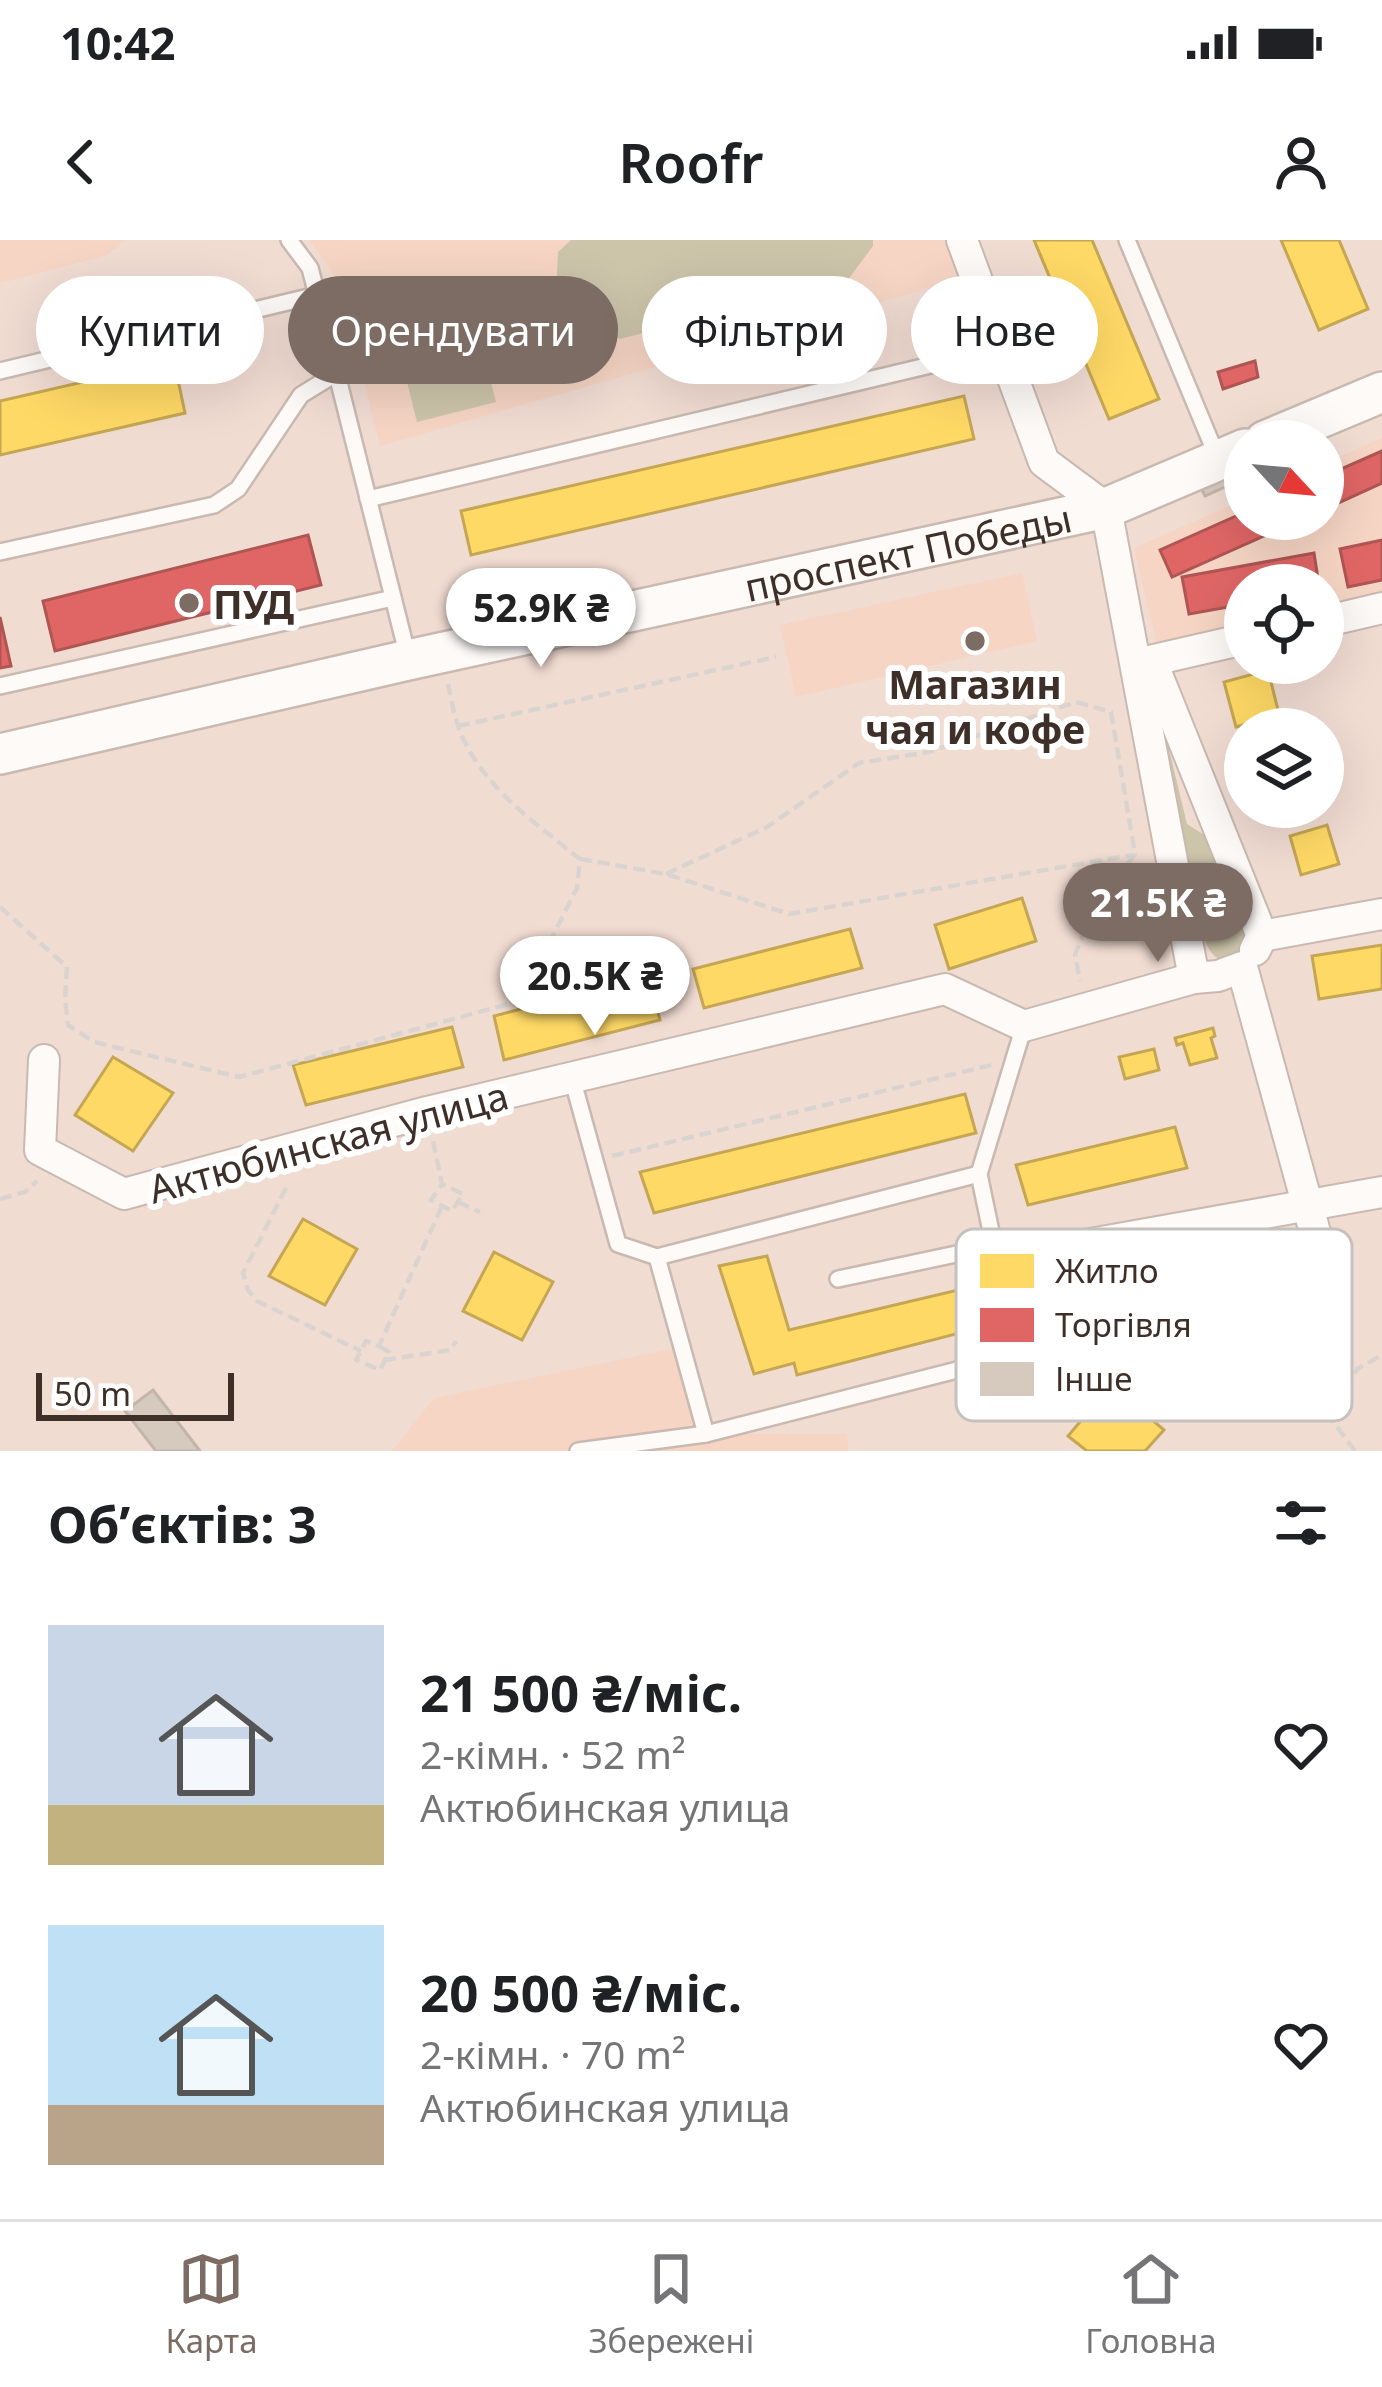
<!DOCTYPE html>
<html lang="uk">
<meta charset="utf-8">
<style>
:root{--surface:#fff;--page:#f2f2f2;--text:#202124;--muted:#757577;--line:#e0e0e0;--accent:#7d6c64}
body{margin:0;font-family:"Noto Sans",sans-serif;background:var(--page);color:var(--text);height:100vh;display:flex;flex-direction:column;font-size:45px;white-space:nowrap}
*{box-sizing:border-box;margin:0}
p{font-size:39px;color:var(--muted)}
.icon{flex:none;width:66px;height:66px;fill:none;stroke:currentColor;stroke-width:2;stroke-linecap:round;stroke-linejoin:round}
.map{position:relative;height:1211px;overflow:hidden}
.drawer{display:flex;flex-direction:column;background:var(--surface);flex:1}
.drawer>*{flex:none}
.banner{position:absolute;left:36px;top:36px;width:1311px;height:108px;display:flex;gap:24px}
.needle{width:78px;rotate:116deg}
.fabs{position:absolute;left:1224px;top:180px;display:grid;gap:24px}
.fabs a{display:grid;place-items:center;width:120px;height:120px;border-radius:50%;background:var(--surface);box-shadow:0 12px 48px #0002;font-size:60px}
.scale{position:absolute;left:36px;bottom:30px;width:198px;box-sizing:border-box;padding-left:12px;border:6px solid #3e3028;border-top:0;font-size:33px;line-height:42px;white-space:nowrap;color:#3e3028;-webkit-text-stroke:9px #fff;paint-order:stroke}
.price{position:absolute;translate:-50% -102px;padding:0 27px;border-radius:42px;background:#fff;color:#222;font-size:39px;line-height:78px;filter:drop-shadow(0 3px 6px #0008)}
.price::after{content:'';position:absolute;left:50%;top:72px;width:36px;height:27px;margin-left:-18px;background:inherit;clip-path:polygon(0 0,100% 0,50% 100%)}
.price.active{background:var(--accent);color:#fff}
ul{padding:0;list-style:none}
li{display:flex;align-items:center;gap:36px;height:300px;padding:0 48px}
li span{display:grid;place-items:center;flex:none;width:336px;height:240px;border-radius:0px;color:#555}
li>.icon{margin-inline-start:auto}
span .icon{width:144px;height:144px;fill:#fffc;stroke-width:1}
li b{font-size:51px}
h2{display:flex;justify-content:space-between;align-items:center;height:144px;padding:0 48px;font-size:51px}
.pill{padding:0 42px;border-radius:54px;background:var(--surface);box-shadow:0 12px 48px #0002;font-size:42px;line-height:108px}
.pill.active{background:var(--accent);color:#fff}
.status{display:flex;justify-content:space-between;align-items:center;height:84px;padding:0 60px;background:var(--surface);direction:ltr}
.status svg{height:33px;fill:currentColor}
header{display:flex;justify-content:space-between;align-items:center;height:156px;padding:0 48px;background:var(--surface);font-size:54px;font-weight:600}
.tabs{display:flex;justify-content:space-around;align-items:center;height:168px;border-top:3px solid var(--line);background:var(--surface);font-size:33px;color:var(--muted)}
.tabs a{display:grid;justify-items:center;gap:6px}
.tabs .active{color:var(--accent)}
.map>svg:first-child{display:block}
.built{fill:#f6d5c4}
.green{fill:#cdc5aa}
.homes{fill:#ffd966;stroke:#c5a653;stroke-width:3}
.shops{fill:#e06666;stroke:#af5653;stroke-width:3}
.building{fill:#d6c9be;stroke:#c2b6ab;stroke-width:3}
.lines{fill:none;stroke-linecap:round;stroke-linejoin:round}
.service-casing{stroke:#c9b9b0;stroke-width:20}
.minor-casing{stroke:#c9b9b0;stroke-width:34}
.tertiary-casing{stroke:#c9b9b0;stroke-width:44}
.path{stroke:#dad4d0;stroke-width:4.5;stroke-dasharray:12 6;stroke-linecap:butt}
.service{stroke:#fdfaf8;stroke-width:15}
.minor{stroke:#fdfaf8;stroke-width:30}
.tertiary{stroke:#fdfaf8;stroke-width:39}
.poi-dot{fill:#7d6c64;stroke:#fff;stroke-width:4.5}
.labels{text-anchor:middle;dominant-baseline:central;stroke-width:12;stroke-linejoin:round;paint-order:stroke}
.street-label{font-size:39px;fill:#3e3028;stroke:#fff}
.poi-label{font-size:39px;font-weight:bold;fill:#3e3028;stroke:#fff;text-anchor:start}
.key{fill:#fff;stroke:#c5c1be;stroke-width:3}
.key-label{font-size:33px;fill:#3e3028}
</style>
<div class="status"><b>10:42</b><svg viewBox="0 0 49 12"><path d="M0 12V9h3v3zM5 12V6h3v6zM10 12V3h3v9zM15 12V0h3v12zM26 1h20v11H26zM47 4h2v5h-2z"/></svg></div>
<header><svg class="icon" aria-label="back" viewBox="0 0 24 24"><path d="M15 5l-7 7 7 7"/></svg>Roofr<svg class="icon" aria-label="person" viewBox="0 0 24 24"><circle cx="12" cy="8" r="4"/><path d="M4 21q1-7 8-7t8 7"/></svg></header>
<div class="map">
<svg width="1382" height="1211" viewBox="0 0 1382 1211">
<rect width="100%" height="100%" fill="#f1dcd2"/>
<g class="built">
<path d="M 0,0 L 125,0 L 107,15 L 0,43 Z"/>
<path d="M 309,0 L 962,0 L 975,35 L 380,206 L 340,43 Z"/>
<path d="M 1382,198 L 1382,355 L 1323,368 L 1323,345 L 1245,345 L 1245,385 L 1157,405 L 1134,308 L 1245,259 L 1245,279 L 1323,279 L 1323,224 Z"/>
<path d="M 1022,333 L 1037,401 L 796,457 L 780,385 Z"/>
<path d="M 681,1107 L 707,1194 L 847,1194 L 849,1211 L 392,1211 L 434,1158 Z"/>
</g>
<g class="green">
<path d="M 571,0 L 873,0 L 873,6 L 847,41 L 620,99 L 577,84 L 556,55 L 558,12 Z"/>
<path d="M 466,46 L 496,162 L 417,182 L 388,66 Z"/>
<path d="M 1151,435 L 1187,584 L 1206,596 L 1253,699 C 1228,728 1213,728 1201,690 Z"/>
</g>
<g class="homes">
<path d="M 1034,0 L 1092,0 L 1159,159 L 1109,179 Z"/>
<path d="M 1281,0 L 1339,0 L 1368,69 L 1319,90 Z"/>
<path d="M 174,121 L 185,173 L 0,215 L 0,161 Z"/>
<path d="M 964,156 L 974,199 L 471,315 L 461,271 Z"/>
<path d="M 1268,430 L 1279,474 L 1236,487 L 1224,442 Z"/>
<path d="M 1327,585 L 1339,624 L 1301,635 L 1290,596 Z"/>
<path d="M 1022,658 L 1036,701 L 949,729 L 935,685 Z"/>
<path d="M 850,689 L 862,728 L 704,768 L 693,729 Z"/>
<path d="M 1382,705 L 1382,749 L 1319,759 L 1312,716 Z"/>
<path d="M 648,736 L 660,780 L 504,820 L 494,776 Z"/>
<path d="M 452,787 L 463,827 L 306,865 L 293,825 Z"/>
<path d="M 1213,788 L 1215,796 L 1211,798 L 1217,818 L 1190,825 L 1183,803 L 1177,805 L 1175,798 Z"/>
<path d="M 1154,809 L 1159,830 L 1125,839 L 1119,817 Z"/>
<path d="M 113,817 L 173,853 L 133,911 L 75,875 Z"/>
<path d="M 965,854 L 976,893 L 654,973 L 640,932 Z"/>
<path d="M 1175,887 L 1187,928 L 1028,965 L 1016,925 Z"/>
<path d="M 303,979 L 357,1009 L 325,1065 L 269,1036 Z"/>
<path d="M 494,1012 L 553,1042 L 522,1100 L 463,1071 Z"/>
<path d="M 767,1016 L 789,1090 L 975,1046 L 987,1086 L 797,1135 L 794,1123 L 754,1134 L 719,1026 Z"/>
<path d="M 1111,1145 L 1164,1190 L 1145,1211 L 1087,1211 L 1068,1196 Z"/>
</g>
<g class="shops">
<path d="M 1255,121 L 1258,137 L 1223,149 L 1218,132 Z"/>
<path d="M 1382,211 L 1382,243 L 1323,270 L 1323,237 Z"/>
<path d="M 1245,272 L 1245,279 L 1302,279 L 1172,337 L 1160,310 Z"/>
<path d="M 308,295 L 321,345 L 55,411 L 43,361 Z"/>
<path d="M 1382,300 L 1382,340 L 1348,347 L 1340,309 Z"/>
<path d="M 1314,313 L 1319,345 L 1245,345 L 1245,364 L 1189,374 L 1182,337 Z"/>
<path d="M 0,377 L 11,426 L 0,428 Z"/>
</g>
<g class="building">
<path d="M 1224,239 L 1227,246 L 1205,256 L 1202,250 Z"/>
<path d="M 153,1150 L 200,1211 L 156,1211 L 125,1171 Z"/>
</g>
<g class="lines">
<defs>
<g id="service">
<path d="M 289,0 L 310,28 L 317,55 L 408,417"/>
<path d="M 1127,0 L 1218,219"/>
<path d="M 0,131 L 317,55"/>
<path d="M 368,259 L 1002,108"/>
<path d="M 0,312 L 214,265 L 238,249 L 301,155 L 337,133"/>
<path d="M 0,446 L 393,358"/>
<path d="M 572,838 L 618,1004 L 657,1017 L 979,934"/>
<path d="M 657,1017 L 706,1194 L 1008,1117 L 994,1006"/>
<path d="M 838,1039 L 994,1006 L 979,934 L 1024,786"/>
<path d="M 578,1211 L 706,1194"/>
</g>
<g id="minor">
<path d="M 962,0 L 1044,222 L 1106,268 L 1194,738 L 1218,736 L 1242,727 L 1316,996 L 1226,1124"/>
<path d="M 1323,382 L 1382,368"/>
<path d="M 1136,424 L 1156,432 L 1262,696"/>
<path d="M 1136,424 L 1245,399"/>
<path d="M 1255,710 L 1262,696 L 1382,674"/>
<path d="M 44,820 L 40,910 L 124,954 L 427,872 L 945,749 L 1024,786 L 1194,738"/>
<path d="M 994,1006 L 1018,1017 L 1382,952"/>
</g>
<g id="tertiary">
<path d="M 1265,201 L 1382,152"/>
<path id="s1" d="M 0,514 L 408,420 L 1106,268 L 1245,209"/>
</g>
</defs>
<use href="#service" class="service-casing"/>
<use href="#minor" class="minor-casing"/>
<use href="#tertiary" class="tertiary-casing"/>
<g class="path">
<path d="M 458,486 L 776,417"/>
<path d="M 580,619 L 666,634 L 789,674 L 1132,615"/>
<path d="M 666,634 L 767,587 L 859,523 L 929,512 L 1076,462 L 1111,472 L 1135,614 L 1094,669 L 1075,714 L 1080,741"/>
<path d="M 0,667 L 67,727 L 65,760 L 68,785 L 94,802 L 239,837 L 520,761 L 577,648 L 580,619 C 535,583 481,546 459,489 C 454,475 451,459 448,444"/>
<path d="M 433,901 L 442,944 L 463,954 L 452,971 L 431,960 L 442,944"/>
<path d="M 612,916 L 992,825"/>
<path d="M 286,948 L 243,1033 L 248,1050 L 257,1061 L 361,1111"/>
<path d="M 0,959 L 25,952 L 37,941"/>
<path d="M 458,962 L 480,972"/>
<path d="M 379,1106 L 389,1112 L 380,1130 L 356,1120 L 366,1101 L 379,1106 L 442,966"/>
<path d="M 384,1120 L 451,1110 L 456,1101"/>
<path d="M 1355,1211 L 1332,1180 L 1357,1129 L 1382,1115"/>
</g>
<use href="#service" class="service"/>
<use href="#minor" class="minor"/>
<use href="#tertiary" class="tertiary"/>
</g>
<g class="poi-dot">
<circle cx="189" cy="363" r="12"/>
<circle cx="975" cy="401" r="12"/>
</g>
<g class="labels">
<g class="street-label">
<text stroke="none"><textPath href="#s1" startOffset="930">проспект Победы</textPath></text>
<text transform="translate(328 901) rotate(-15)">Актюбинская улица</text>
</g>
<g class="poi-label">
<text x="213" y="363">ПУД</text>
<text x="975" y="443" text-anchor="middle">Магазин<tspan x="975" dy="45">чая и кофе</tspan></text>
</g>
</g>
<rect x="956" y="989" width="396" height="192" rx="18" class="key"/>
<rect x="980" y="1014" width="54" height="34" fill="#ffd966"/>
<rect x="980" y="1068" width="54" height="34" fill="#e06666"/>
<rect x="980" y="1122" width="54" height="34" fill="#d6c9be"/>
<g class="key-label">
<text x="1055" y="1043">Житло</text>
<text x="1055" y="1097">Торгівля</text>
<text x="1055" y="1151">Інше</text>
</g>
</svg>
<div class="fabs">
<a><svg class="needle" viewBox="-14 -14 28 28"><path d="M0-13l5 13h-10z" fill="#e53935"/><path d="M0 13l5-13h-10z" fill="#757577"/></svg></a>
<a><svg class="icon" aria-label="locate" viewBox="0 0 24 24"><circle cx="12" cy="12" r="6"/><path d="M12 2v4M12 18v4M2 12h4M18 12h4"/></svg></a>
<a><svg class="icon" aria-label="layers" viewBox="0 0 24 24"><path d="M12 4l9 5-9 5-9-5zM3 14l9 5 9-5"/></svg></a>
</div>
<div class="scale">50 m</div>
<b class="price" style="left:541px;top:430px">52.9K ₴</b>
<b class="price active" style="left:1158px;top:725px">21.5K ₴</b>
<b class="price" style="left:595px;top:798px">20.5K ₴</b>
<div class="banner">
<a class="pill">Купити</a>
<a class="pill active">Орендувати</a>
<a class="pill">Фільтри</a>
<a class="pill">Нове</a>
</div>
</div>
<section class="drawer">
<h2>Об’єктів: 3<svg class="icon" aria-label="filters" viewBox="0 0 24 24"><path d="M4 7h16M4 17h16"/><circle cx="9" cy="7" r="2"/><circle cx="15" cy="17" r="2"/></svg></h2>
<ul>
<li><span style="background:linear-gradient(#c9d6e8 75%,#c2b280 0)"><svg class="icon" aria-label="home" viewBox="0 0 24 24"><path d="M3 11l9-7 9 7M6 9v11h12V9"/></svg></span><div><b>21 500 ₴/міс.</b><p>2-кімн. · 52 m²</p><p>Актюбинская улица</p></div><svg class="icon" aria-label="heart" viewBox="0 0 24 24"><path d="M12 20l-8-8c-3-5 5-10 8-4 3-6 11-1 8 4z"/></svg></li>
<li><span style="background:linear-gradient(#bfe0f5 75%,#b9a48a 0)"><svg class="icon" aria-label="home" viewBox="0 0 24 24"><path d="M3 11l9-7 9 7M6 9v11h12V9"/></svg></span><div><b>20 500 ₴/міс.</b><p>2-кімн. · 70 m²</p><p>Актюбинская улица</p></div><svg class="icon" aria-label="heart" viewBox="0 0 24 24"><path d="M12 20l-8-8c-3-5 5-10 8-4 3-6 11-1 8 4z"/></svg></li>
</ul>
</section>
<nav class="tabs">
<a class="active"><svg class="icon" aria-label="map" viewBox="0 0 24 24"><path d="M3 6l6-2 6 2 6-2v14l-6 2-6-2-6 2zM9 4v14M15 6v14"/></svg>Карта</a>
<a><svg class="icon" aria-label="saved" viewBox="0 0 24 24"><path d="M7 4h10v16l-5-4-5 4z"/></svg>Збережені</a>
<a><svg class="icon" aria-label="home" viewBox="0 0 24 24"><path d="M3 11l9-7 9 7M6 9v11h12V9"/></svg>Головна</a>
</nav>
